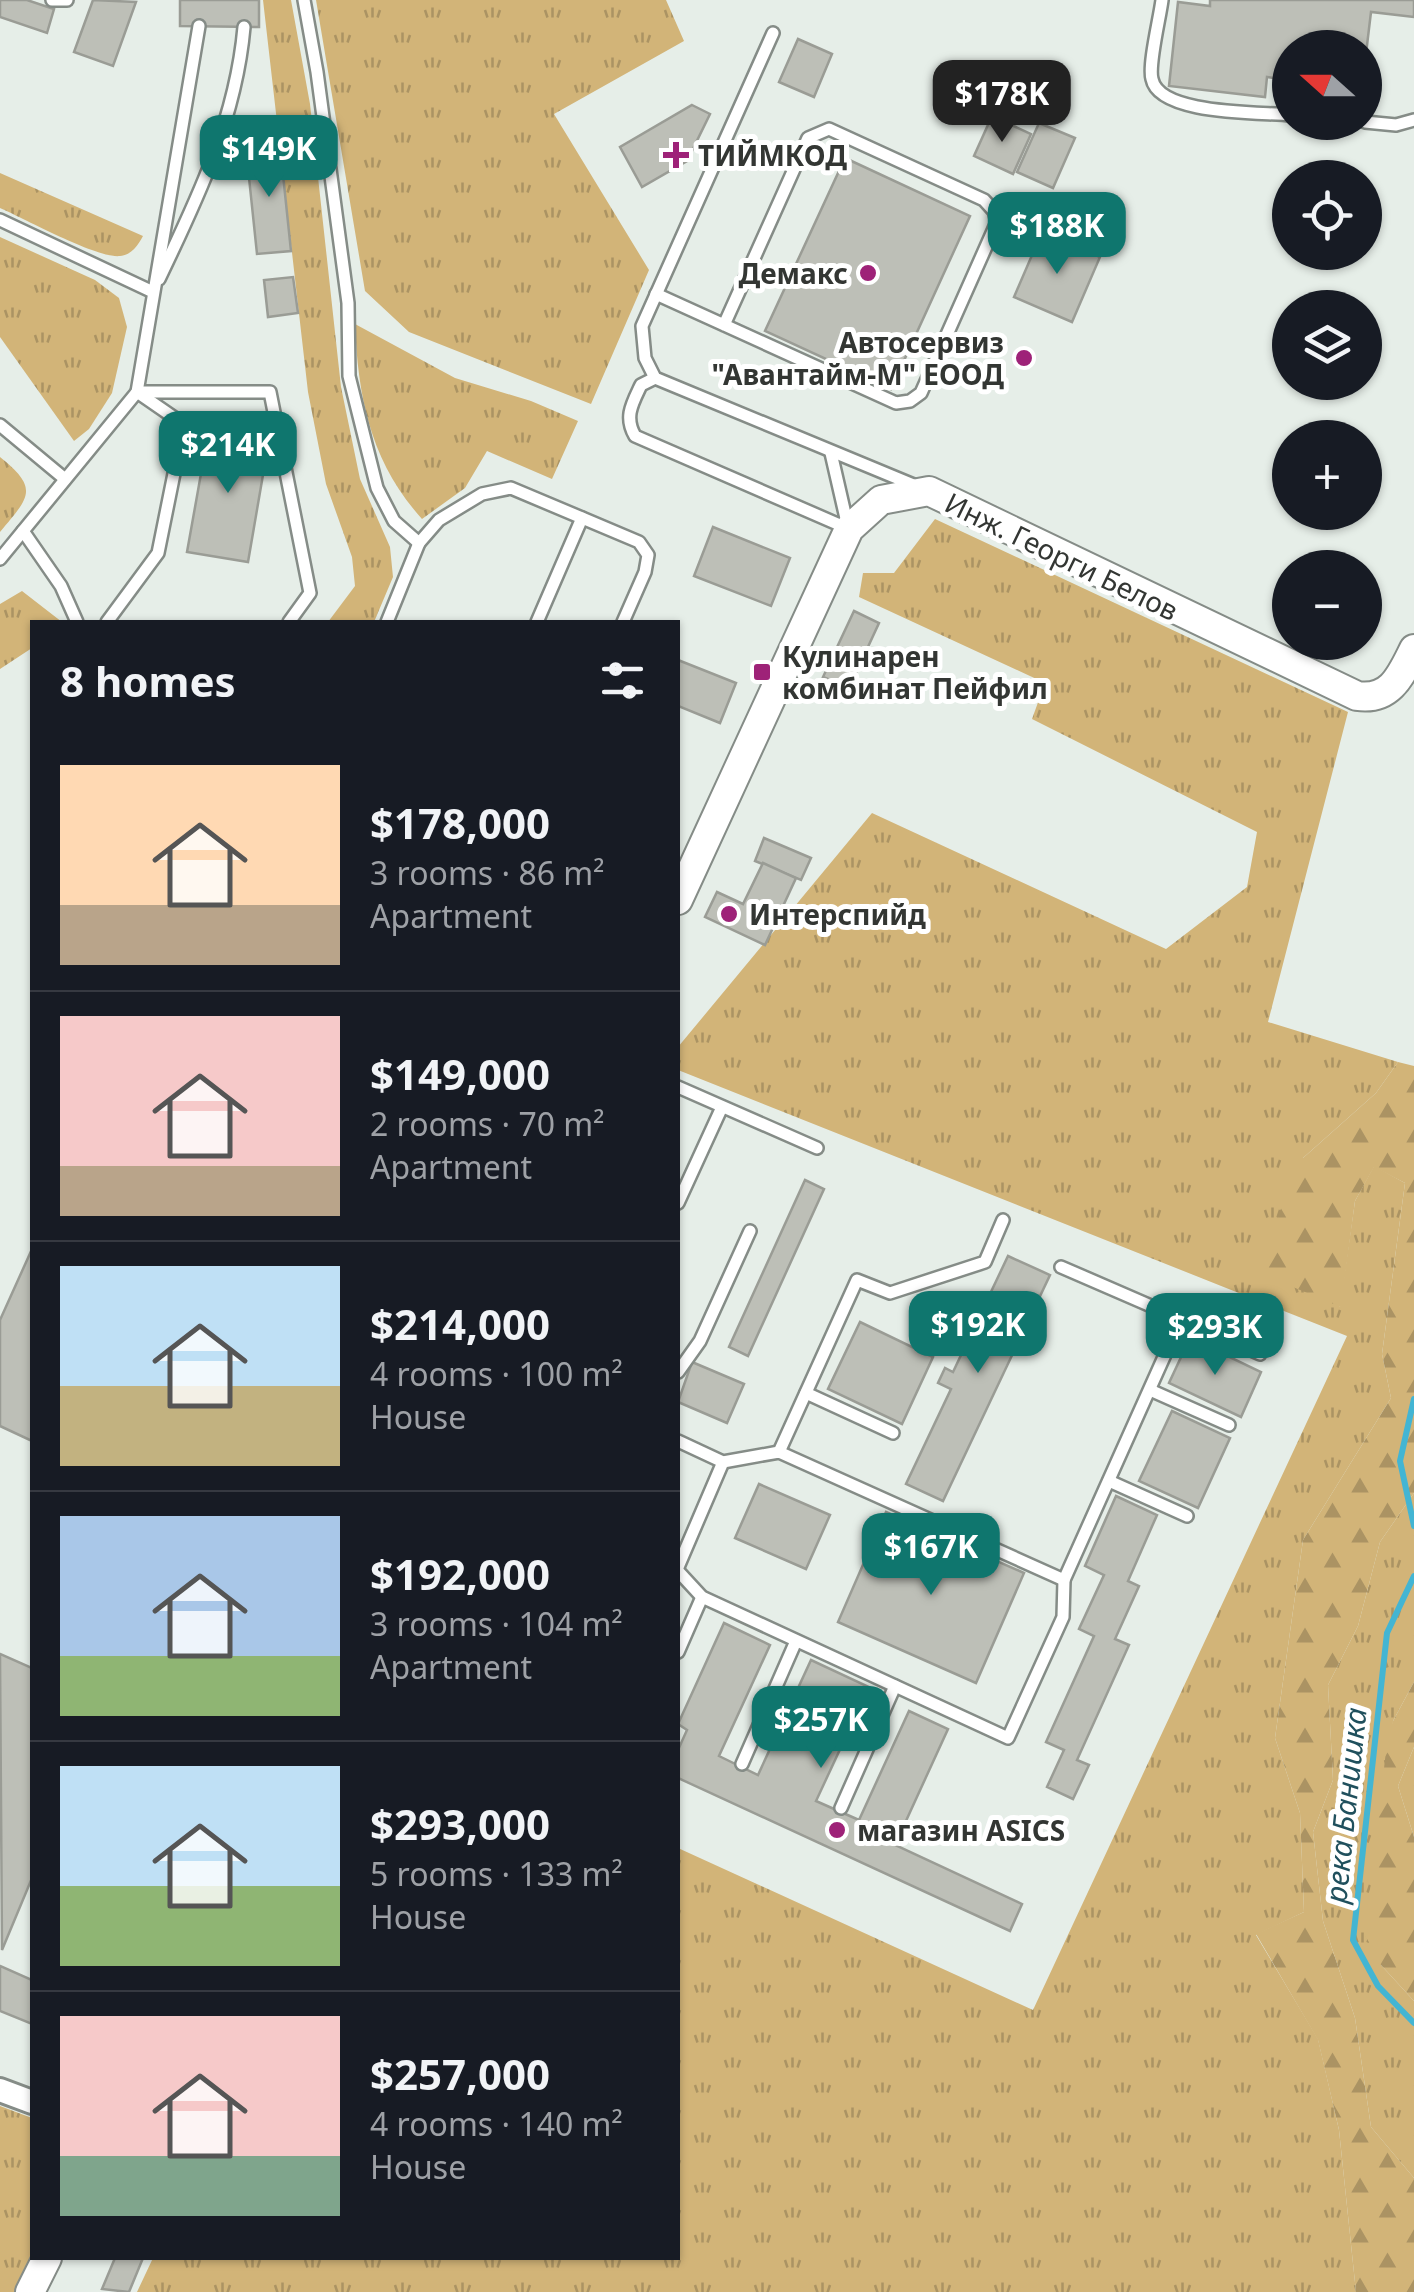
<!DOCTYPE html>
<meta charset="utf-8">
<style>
:root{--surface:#171b24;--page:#20242c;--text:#f1f3f6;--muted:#9ea1a6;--line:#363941;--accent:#0f766e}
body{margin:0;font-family:"Noto Sans",sans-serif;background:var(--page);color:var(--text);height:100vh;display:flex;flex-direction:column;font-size:38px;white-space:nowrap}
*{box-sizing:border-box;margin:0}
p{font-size:32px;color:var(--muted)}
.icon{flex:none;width:55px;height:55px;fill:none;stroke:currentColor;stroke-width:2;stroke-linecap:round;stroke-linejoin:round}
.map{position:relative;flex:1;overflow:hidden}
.details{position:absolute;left:30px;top:620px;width:650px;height:1640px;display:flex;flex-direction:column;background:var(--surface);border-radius:0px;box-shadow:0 2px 8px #0004}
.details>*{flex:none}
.needle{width:65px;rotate:291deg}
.controls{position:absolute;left:1272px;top:30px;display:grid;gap:20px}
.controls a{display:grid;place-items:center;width:110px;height:110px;border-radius:50%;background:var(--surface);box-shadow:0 2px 8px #0004;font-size:50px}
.price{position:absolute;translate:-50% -85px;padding:0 22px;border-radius:20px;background:var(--accent);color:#fff;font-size:32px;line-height:65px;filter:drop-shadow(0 2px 5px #0008)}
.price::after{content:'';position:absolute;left:50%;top:60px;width:30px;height:22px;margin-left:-15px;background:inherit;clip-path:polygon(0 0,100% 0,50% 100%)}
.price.active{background:#222;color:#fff}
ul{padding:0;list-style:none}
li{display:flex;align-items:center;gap:30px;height:250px;padding:0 30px}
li+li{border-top:2px solid var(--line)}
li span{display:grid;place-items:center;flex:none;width:280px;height:200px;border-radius:0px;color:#555}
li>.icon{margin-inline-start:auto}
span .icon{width:120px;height:120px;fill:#fffc;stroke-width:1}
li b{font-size:42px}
h2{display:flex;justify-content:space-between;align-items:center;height:120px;padding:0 30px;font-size:42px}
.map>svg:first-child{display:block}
.grass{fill:url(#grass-tufts)}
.forest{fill:url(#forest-firs)}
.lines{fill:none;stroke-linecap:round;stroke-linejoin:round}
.stream{stroke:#43b5d3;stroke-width:6}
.building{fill:#bdbfb7;stroke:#9a9c95;stroke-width:2.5}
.service-casing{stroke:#858c87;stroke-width:16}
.minor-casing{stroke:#858c87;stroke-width:28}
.tertiary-casing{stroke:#858c87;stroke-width:32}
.service{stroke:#fff;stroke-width:11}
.minor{stroke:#fff;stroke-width:22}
.tertiary{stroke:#fff;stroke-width:28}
.poi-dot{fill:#9e2278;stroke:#fff;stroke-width:4}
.labels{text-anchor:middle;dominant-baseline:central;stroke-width:10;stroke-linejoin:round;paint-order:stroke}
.poi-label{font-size:28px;font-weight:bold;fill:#333633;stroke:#fff;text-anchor:start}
.street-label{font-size:28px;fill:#333633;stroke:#fff}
.water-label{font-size:30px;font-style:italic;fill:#20505d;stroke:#fff}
</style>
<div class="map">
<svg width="1414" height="2292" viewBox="0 0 1414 2292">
<defs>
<pattern id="grass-tufts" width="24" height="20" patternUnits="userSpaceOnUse" patternTransform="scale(2.5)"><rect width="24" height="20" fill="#d2b478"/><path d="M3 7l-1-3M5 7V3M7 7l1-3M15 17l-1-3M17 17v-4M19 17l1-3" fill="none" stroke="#ab9363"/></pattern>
<pattern id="forest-firs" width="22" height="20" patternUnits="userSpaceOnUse" patternTransform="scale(2.5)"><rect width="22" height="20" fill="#d2b478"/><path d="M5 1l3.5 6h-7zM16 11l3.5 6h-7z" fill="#ab9363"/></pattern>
</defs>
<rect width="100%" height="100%" fill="#e6eee8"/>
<g class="grass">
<path d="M 263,0 L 291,0 L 310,104 L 341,387 L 360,479 L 390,547 L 393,577 L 374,622 L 328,622 L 355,586 L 352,557 L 326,484 L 308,392 Z"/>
<path d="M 316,0 L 666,0 L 684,41 L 554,114 L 649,270 L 591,404 L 409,332 L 365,291 Z"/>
<path d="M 0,173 L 143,236 C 138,245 132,255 120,256 C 98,259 23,218 0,208 Z"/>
<path d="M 0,237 L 95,280 L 119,298 L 127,327 L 112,393 L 89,429 L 74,441 L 0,337 Z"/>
<path d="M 355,324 L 455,378 L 531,401 L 578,421 L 552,479 L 487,451 L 465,488 L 422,519 C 371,462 358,399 355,324 Z"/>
<path d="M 0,457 C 40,489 29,497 0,532 Z"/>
<path d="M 935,519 L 1348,712 L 1268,1022 L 1398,1062 L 1376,1093 L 1303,1158 L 1340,1307 L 1355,1201 L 1374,1166 L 1405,1183 L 1382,1354 L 1391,1398 L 1303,1540 L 1275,1738 L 1300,1813 L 1304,1912 L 1256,1935 L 1318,2039 L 1339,2130 L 1356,2292 L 137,2292 L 153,2258 L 678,2258 L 678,1848 L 1033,2010 L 1347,1336 L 678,1070 L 678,1047 L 872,813 L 1166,949 L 1247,887 L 1257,832 L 1032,719 L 1045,683 L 859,597 L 863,573 L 894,573 Z"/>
<path d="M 22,591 L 62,622 L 32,622 L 32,648 L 0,669 L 0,604 Z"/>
<path d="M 1414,1493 L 1414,1682 L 1393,1721 L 1381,1965 L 1414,2001 L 1414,2178 L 1371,2127 L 1355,2018 L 1323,1921 L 1313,1832 L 1333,1780 L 1328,1685 L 1358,1626 L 1380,1542 Z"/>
<path d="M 1414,1747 L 1414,1837 L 1398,1786 Z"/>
<path d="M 0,2106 L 32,2118 L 32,2258 L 15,2292 L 0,2292 Z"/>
</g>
<g class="forest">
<path d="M 1398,1062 L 1414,1066 L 1414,1493 L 1380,1542 L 1358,1626 L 1328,1685 L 1333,1780 L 1313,1832 L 1323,1921 L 1355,2018 L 1371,2127 L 1414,2178 L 1414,2292 L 1356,2292 L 1339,2130 L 1318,2040 L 1256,1934 L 1304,1912 L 1300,1813 L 1275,1738 L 1303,1540 L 1391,1398 L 1382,1354 L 1405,1183 L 1374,1167 L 1355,1201 L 1341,1307 L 1254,1271 L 1303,1158 L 1376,1093 Z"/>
<path d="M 1414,1682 L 1414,1747 L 1398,1786 L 1414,1837 L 1414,2001 L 1381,1965 L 1365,1935 L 1387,1742 L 1393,1721 Z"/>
</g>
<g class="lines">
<g class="stream">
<path d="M 1414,1399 L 1400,1461 L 1414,1526"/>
<path d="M 1414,1576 L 1387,1633 L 1353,1940 L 1378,1986 L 1414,2023"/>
</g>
</g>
<g class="building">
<path d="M 0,0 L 27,0 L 54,9 L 47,33 L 0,17 Z"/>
<path d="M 93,0 L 136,2 L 113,66 L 74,52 Z"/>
<path d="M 180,0 L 259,0 L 259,27 L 180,26 Z"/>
<path d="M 1210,0 L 1414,0 L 1414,17 L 1371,12 L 1365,62 L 1365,48 L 1290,48 L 1290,80 L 1267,77 L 1265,97 L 1169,86 L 1178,2 L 1210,6 Z"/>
<path d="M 798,39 L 832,54 L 814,97 L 779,82 Z"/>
<path d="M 692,105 L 710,114 L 687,161 L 642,187 L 620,147 Z"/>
<path d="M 992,116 L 1031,134 L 1013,174 L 974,156 Z"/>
<path d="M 1039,123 L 1075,138 L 1053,188 L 1017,172 Z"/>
<path d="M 280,146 L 291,251 L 257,254 L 246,149 Z"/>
<path d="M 845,158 L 970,216 L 891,389 L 765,331 Z"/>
<path d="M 1042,232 L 1100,257 L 1072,322 L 1014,297 Z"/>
<path d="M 293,277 L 298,313 L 268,317 L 264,280 Z"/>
<path d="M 209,429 L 269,440 L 248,562 L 187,552 Z"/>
<path d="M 713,527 L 790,558 L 771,606 L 694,576 Z"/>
<path d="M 854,611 L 879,623 L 849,688 L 823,677 Z"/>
<path d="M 678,660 L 736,683 L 720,723 L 678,706 Z"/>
<path d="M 764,838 L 811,858 L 801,880 L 755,861 Z"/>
<path d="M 763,863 L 796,878 L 765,945 L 705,917 L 717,892 L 743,904 Z"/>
<path d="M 805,1180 L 824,1189 L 748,1356 L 729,1347 Z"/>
<path d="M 32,1249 L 32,1441 L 0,1426 L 0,1320 Z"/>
<path d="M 1008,1256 L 1050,1275 L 943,1501 L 906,1484 L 951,1389 L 938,1383 L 945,1368 L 953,1372 Z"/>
<path d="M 860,1322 L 933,1357 L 902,1424 L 828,1389 Z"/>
<path d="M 1190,1338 L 1261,1372 L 1241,1417 L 1169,1383 Z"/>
<path d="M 692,1362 L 744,1384 L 727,1423 L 678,1402 Z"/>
<path d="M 1172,1411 L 1230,1438 L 1198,1508 L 1139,1481 Z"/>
<path d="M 759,1484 L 830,1515 L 806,1569 L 735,1538 Z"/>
<path d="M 1116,1496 L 1157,1515 L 1128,1581 L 1139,1586 L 1115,1639 L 1129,1645 L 1077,1760 L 1089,1765 L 1073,1799 L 1047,1787 L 1064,1750 L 1046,1742 L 1094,1636 L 1079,1629 L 1104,1575 L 1085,1566 Z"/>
<path d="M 886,1512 L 1024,1573 L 976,1683 L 838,1622 Z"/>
<path d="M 724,1623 L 770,1645 L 719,1756 L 758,1775 L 811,1660 L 869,1687 L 816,1801 L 859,1820 L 909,1711 L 948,1729 L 895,1845 L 1022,1904 L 1010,1931 L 678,1778 L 678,1750 L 687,1730 L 678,1724 Z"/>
<path d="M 0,1654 L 32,1668 L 32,1878 L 2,1950 Z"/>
<path d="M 0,1966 L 32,1980 L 32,2024 L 0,2011 Z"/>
<path d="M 115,2258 L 143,2258 L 129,2292 L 102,2289 Z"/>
</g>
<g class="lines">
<defs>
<g id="service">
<path d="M 52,0 L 67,0"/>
<path d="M 304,0 L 317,72 L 348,303 L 349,376 L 377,488 L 394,521 L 419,543"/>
<path d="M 1162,0 C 1160,17 1148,65 1152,79 C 1159,115 1259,112 1290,115"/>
<path d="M 773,33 L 642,326 L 645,358 L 655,378 L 916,486"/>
<path d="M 1365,122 L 1396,125 L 1414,120"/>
<path d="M 0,220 L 153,292"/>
<path d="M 159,279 C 198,198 236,118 244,27"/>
<path d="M 656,294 L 896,403 L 910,401 L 921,393 L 997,222 L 994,211 L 984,200 L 829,129 L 808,138 L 724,325"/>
<path d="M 655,378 L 641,385 C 632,404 624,417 635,436 L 849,529"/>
<path d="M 137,392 L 270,392 L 310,593 L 289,622"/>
<path d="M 0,425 L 65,479"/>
<path d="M 831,453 L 848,527"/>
<path d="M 23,531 L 61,586 L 77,622"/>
<path d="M 0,559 L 137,392 L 199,26"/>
<path d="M 107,622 L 158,553 L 182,434 L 179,421 L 137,392"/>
<path d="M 387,622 L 419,543 L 439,520 L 482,494 L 511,488 L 639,542 L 648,555 L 645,572 L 623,622"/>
<path d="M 537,622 L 582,518"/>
<path d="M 678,1087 L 817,1148"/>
<path d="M 678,1203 L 722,1107"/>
<path d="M 1181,1319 L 1260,1354"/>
<path d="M 678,1372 L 700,1341 L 750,1231"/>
<path d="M 1150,1390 L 1229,1425"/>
<path d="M 806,1393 L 893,1433"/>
<path d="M 678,1441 L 723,1462 L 779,1452 L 1064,1580 L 1181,1319 L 1061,1267"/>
<path d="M 779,1452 L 857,1280 L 890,1293 L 985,1262 L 1003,1220"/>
<path d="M 1109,1481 L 1187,1516"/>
<path d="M 678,1567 L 723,1462"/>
<path d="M 678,1571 L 702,1597 L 1008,1738 L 1063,1617 L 1064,1580"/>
<path d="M 678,1652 L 702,1597"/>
<path d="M 742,1764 L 796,1641"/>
<path d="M 841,1808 L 895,1686"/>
</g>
<path id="minor" d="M 0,2090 L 32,2102"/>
<g id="tertiary">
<path d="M 678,900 L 849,529 L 881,500 L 929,491 L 1357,696 C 1391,701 1401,675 1414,649"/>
<path d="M 30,2292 L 47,2258"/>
</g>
</defs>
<use href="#service" class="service-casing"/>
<use href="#minor" class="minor-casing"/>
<use href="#tertiary" class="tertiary-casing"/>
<use href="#service" class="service"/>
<use href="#minor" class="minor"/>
<use href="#tertiary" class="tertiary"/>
</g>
<g class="poi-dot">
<path d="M671 140h10v10h10v10h-10v10h-10v-10h-10v-10h10z"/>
<circle cx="868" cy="273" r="10"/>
<circle cx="1024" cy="358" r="10"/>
<rect x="752" y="662" width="20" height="20" rx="5"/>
<circle cx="729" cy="914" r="10"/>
<circle cx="837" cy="1830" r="10"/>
</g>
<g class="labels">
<g class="poi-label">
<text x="698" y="155">ТИЙМКОД</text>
<text x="848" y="273" text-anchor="end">Демакс</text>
<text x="1004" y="342" text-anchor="end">Автосервиз<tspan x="1004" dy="32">"Авантайм-М" ЕООД</tspan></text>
<text x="782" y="656">Кулинарен<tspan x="782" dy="32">комбинат Пейфил</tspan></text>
<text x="749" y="914">Интерспийд</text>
<text x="857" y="1830">магазин ASICS</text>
</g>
<g class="street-label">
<text transform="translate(1062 556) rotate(26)">Инж. Георги Белов</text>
</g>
<g class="water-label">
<text transform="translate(1345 1805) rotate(-84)">река Банишка</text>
</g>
</g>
</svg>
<div class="controls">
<a><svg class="needle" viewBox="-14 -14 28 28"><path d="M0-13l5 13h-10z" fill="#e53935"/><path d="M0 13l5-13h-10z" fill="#9ea1a6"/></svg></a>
<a><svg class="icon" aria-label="locate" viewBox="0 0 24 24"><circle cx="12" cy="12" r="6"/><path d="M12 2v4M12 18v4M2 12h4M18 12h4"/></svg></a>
<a><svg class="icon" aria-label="layers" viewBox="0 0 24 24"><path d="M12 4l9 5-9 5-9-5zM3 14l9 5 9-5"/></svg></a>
<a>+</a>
<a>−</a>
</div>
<b class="price active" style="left:1002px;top:145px">$178K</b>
<b class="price" style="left:269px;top:200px">$149K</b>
<b class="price" style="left:1057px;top:277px">$188K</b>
<b class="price" style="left:228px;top:496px">$214K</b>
<b class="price" style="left:978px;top:1376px">$192K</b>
<b class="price" style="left:1215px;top:1378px">$293K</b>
<b class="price" style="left:931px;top:1598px">$167K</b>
<b class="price" style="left:821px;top:1771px">$257K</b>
<section class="details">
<h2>8 homes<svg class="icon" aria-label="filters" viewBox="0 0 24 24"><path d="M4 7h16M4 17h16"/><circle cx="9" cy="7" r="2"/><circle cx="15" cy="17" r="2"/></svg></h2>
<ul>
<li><span style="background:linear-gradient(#ffd9b3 70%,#b9a48a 0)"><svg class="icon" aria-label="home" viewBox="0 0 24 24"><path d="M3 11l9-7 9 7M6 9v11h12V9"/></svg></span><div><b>$178,000</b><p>3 rooms · 86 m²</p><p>Apartment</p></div></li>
<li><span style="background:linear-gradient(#f6c9c9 75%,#b9a48a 0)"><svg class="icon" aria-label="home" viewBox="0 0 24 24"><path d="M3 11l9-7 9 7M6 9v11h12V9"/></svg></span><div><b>$149,000</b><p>2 rooms · 70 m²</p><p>Apartment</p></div></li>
<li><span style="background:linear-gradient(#bfe0f5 60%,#c2b280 0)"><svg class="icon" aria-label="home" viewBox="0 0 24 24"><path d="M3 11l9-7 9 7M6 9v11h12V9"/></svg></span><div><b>$214,000</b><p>4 rooms · 100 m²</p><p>House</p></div></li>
<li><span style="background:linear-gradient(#a9c7e8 70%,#8fb573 0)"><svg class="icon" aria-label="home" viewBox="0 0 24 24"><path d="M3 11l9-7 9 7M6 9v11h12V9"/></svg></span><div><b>$192,000</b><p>3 rooms · 104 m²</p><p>Apartment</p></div></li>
<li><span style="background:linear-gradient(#bfe0f5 60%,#8fb573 0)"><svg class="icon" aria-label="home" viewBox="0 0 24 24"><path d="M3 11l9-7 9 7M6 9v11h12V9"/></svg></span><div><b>$293,000</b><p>5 rooms · 133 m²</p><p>House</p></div></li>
<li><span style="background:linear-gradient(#f6c9c9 70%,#7fa58c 0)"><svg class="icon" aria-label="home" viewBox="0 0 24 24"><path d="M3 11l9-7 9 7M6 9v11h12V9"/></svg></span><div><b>$257,000</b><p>4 rooms · 140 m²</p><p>House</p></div></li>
</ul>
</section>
</div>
